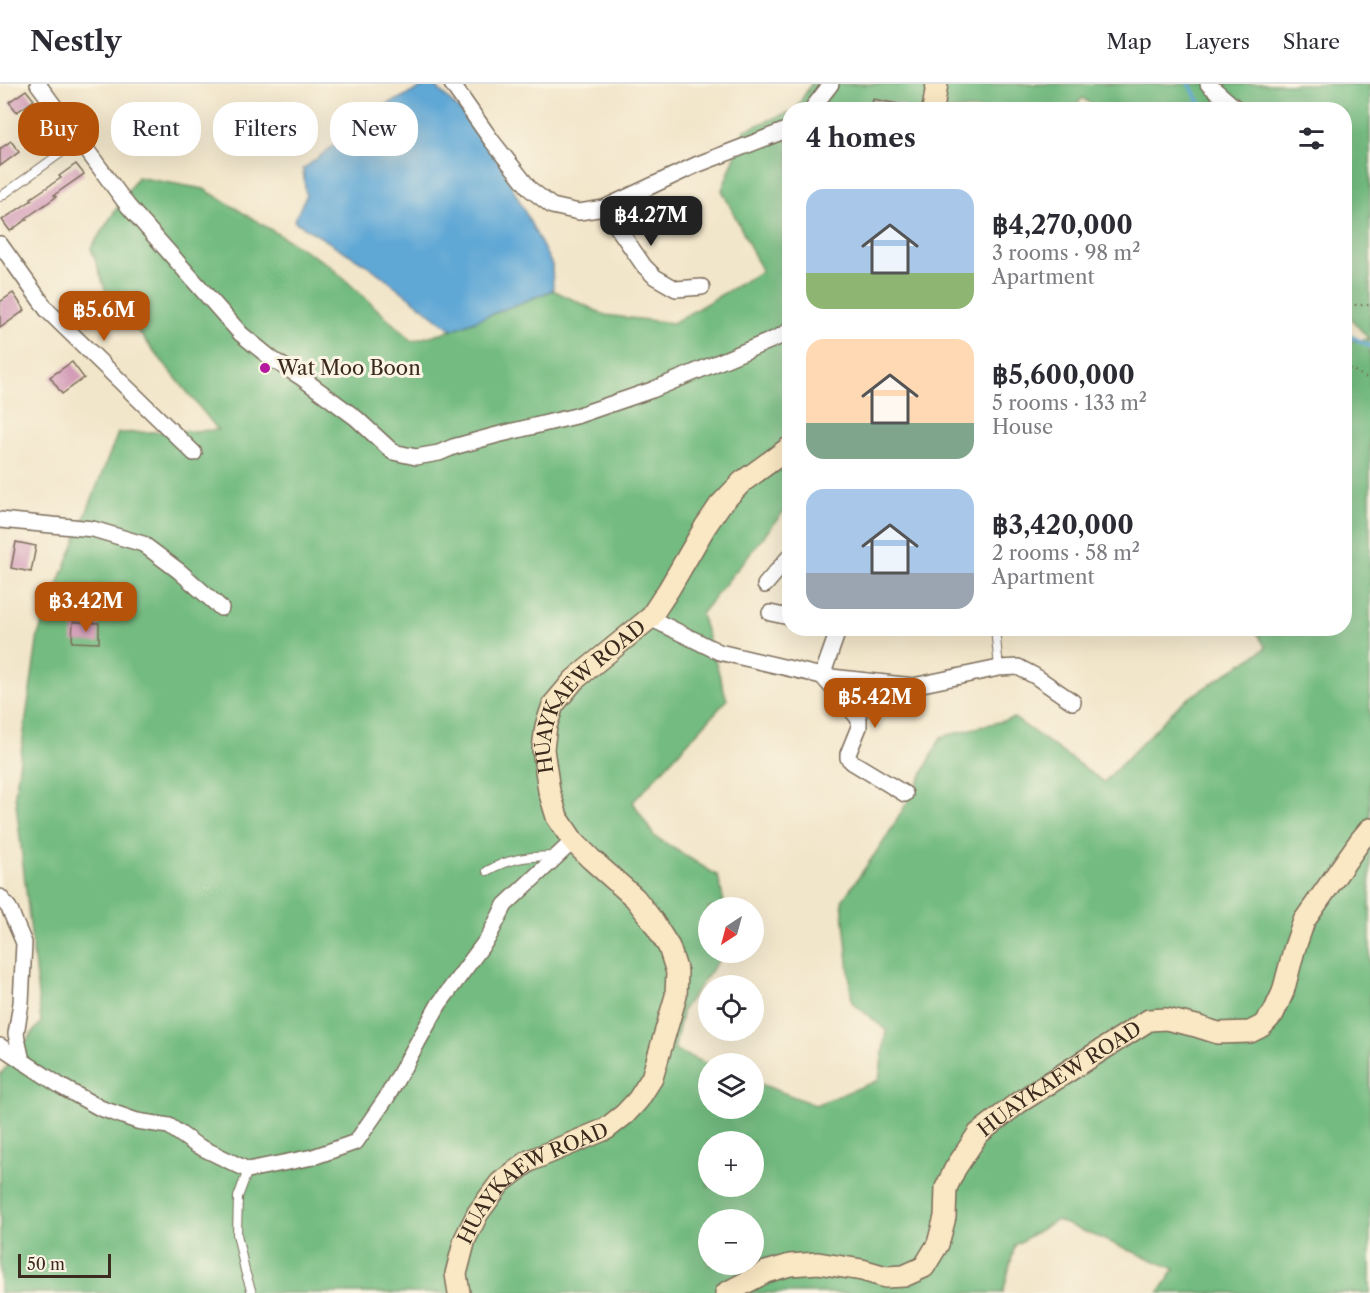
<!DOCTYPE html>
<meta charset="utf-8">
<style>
:root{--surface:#fff;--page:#f2f2f3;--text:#2b2b33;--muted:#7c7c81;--line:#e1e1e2;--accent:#b45309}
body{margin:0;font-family:"Libre Caslon Text",serif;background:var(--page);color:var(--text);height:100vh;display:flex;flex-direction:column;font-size:22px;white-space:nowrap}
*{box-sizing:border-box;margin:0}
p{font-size:20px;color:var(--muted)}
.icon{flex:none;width:33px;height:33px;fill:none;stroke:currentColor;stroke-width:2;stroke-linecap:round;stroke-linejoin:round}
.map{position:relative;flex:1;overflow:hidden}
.details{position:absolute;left:782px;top:18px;width:570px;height:534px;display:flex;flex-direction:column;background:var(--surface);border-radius:24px;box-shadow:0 6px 24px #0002}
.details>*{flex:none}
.banner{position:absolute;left:18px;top:18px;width:570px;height:54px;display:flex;gap:12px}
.needle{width:39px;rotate:216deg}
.controls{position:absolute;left:698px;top:813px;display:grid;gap:12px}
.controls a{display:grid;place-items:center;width:66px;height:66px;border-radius:50%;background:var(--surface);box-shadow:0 6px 24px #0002;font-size:30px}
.scale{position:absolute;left:18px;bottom:15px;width:93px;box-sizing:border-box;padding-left:6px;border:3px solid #3b2a1e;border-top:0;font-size:16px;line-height:21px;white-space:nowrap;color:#3b2a1e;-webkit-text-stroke:4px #fcf5e5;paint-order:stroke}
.price{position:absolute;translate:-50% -51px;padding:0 14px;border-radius:12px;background:var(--accent);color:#fff;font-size:20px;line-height:39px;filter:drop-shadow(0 2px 3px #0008)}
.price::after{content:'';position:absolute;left:50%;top:36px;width:18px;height:14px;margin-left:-9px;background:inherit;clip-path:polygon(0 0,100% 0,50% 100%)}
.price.active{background:#222;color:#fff}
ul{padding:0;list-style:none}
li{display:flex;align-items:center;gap:18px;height:150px;padding:0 24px}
li span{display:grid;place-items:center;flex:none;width:168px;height:120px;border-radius:18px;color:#555}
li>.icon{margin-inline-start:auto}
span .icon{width:72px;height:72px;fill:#fffc;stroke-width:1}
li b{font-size:26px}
h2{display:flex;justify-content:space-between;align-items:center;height:72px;padding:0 24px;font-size:26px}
.tag{padding:0 21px;border-radius:24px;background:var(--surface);box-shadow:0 6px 24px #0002;font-size:21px;line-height:54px}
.tag.active{background:var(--accent);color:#fff}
header{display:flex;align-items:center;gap:36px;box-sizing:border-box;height:84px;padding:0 30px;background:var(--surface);border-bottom:2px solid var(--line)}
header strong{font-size:28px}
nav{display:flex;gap:33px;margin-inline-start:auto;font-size:21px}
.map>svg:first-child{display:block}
.forest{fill:#73bb80;stroke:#57724f;stroke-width:1.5;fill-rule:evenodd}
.water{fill:#5ea7d5;stroke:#4c687a;stroke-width:1.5}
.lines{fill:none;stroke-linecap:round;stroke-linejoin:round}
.stream{stroke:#5ea7d5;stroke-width:4}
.building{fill:#d39cb7}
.lane-casing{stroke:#7b6c5a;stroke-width:10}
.street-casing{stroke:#7b6c5a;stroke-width:18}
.secondary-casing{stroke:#7b6c5a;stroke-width:24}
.path{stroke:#7b6c5a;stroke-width:2;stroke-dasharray:1.5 4.5;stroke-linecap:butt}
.lane{stroke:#fff;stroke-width:8}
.street{stroke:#fff;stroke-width:15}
.secondary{stroke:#fae7c3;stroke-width:21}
.poi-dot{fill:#b5179e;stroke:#fcf5e5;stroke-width:2}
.labels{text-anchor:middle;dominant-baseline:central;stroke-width:6;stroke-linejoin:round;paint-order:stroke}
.poi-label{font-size:20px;fill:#3b2a1e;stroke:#fcf5e5;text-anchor:start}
.street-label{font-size:20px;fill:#3b2a1e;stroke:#fcf5e5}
</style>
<header>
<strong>Nestly</strong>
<nav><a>Map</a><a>Layers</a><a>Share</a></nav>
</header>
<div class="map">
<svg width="1370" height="1209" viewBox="0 0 1370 1209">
<rect width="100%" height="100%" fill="#fcf5e5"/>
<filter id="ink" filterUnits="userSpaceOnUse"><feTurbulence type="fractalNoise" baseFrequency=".0167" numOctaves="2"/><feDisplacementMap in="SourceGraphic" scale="12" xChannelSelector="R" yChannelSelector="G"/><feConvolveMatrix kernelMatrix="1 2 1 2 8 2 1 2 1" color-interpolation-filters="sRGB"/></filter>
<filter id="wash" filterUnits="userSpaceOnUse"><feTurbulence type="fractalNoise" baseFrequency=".008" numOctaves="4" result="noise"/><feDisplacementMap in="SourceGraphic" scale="24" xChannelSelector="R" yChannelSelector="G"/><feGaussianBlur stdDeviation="1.35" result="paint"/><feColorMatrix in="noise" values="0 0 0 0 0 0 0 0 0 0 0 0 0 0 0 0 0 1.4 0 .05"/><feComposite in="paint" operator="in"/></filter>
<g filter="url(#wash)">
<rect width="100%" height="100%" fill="#f2e6ca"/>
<path class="forest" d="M 811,0 L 1370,0 L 1370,1209 L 1159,1209 L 1175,1185 L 1056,1136 L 1015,1161 L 1003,1209 L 0,1209 L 0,991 L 41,938 L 15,710 L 38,551 L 118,349 L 218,346 L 106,208 L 91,164 L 137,93 L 204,105 L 329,181 L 412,257 L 452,246 L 553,206 L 605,231 L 673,239 L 762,187 L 722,106 L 745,46 L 789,28 L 789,421 L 701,530 L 727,616 L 633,718 L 654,752 L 718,792 L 725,823 L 708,824 L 708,868 L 724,869 L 683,925 L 674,966 L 708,980 L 708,1024 L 753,1024 L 753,997 L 815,1021 L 879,996 L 886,946 L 852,918 L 842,817 L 886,754 L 915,705 L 941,653 L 1014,634 L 1104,698 L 1181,619 L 1266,564 L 1255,545 L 1344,544 L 1344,258 L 1369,255 L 1344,227 L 1344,26 L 1100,26 L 1082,14 L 1072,26 L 796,25 ZM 708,1058 L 753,1058 L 753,1102 L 708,1102 ZM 708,1136 L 753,1136 L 753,1180 L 708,1180 Z"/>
<path class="water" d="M 429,0 L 433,0 L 461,28 L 501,81 L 552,181 L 553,206 L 452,246 L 370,183 L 294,137 L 306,112 L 303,85 L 386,21 Z"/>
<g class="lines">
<g class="stream">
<path d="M 1189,0 L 1204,26"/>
<path d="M 1344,249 L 1370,262"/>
</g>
</g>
<g id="blocks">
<g class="building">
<path d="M 26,6 L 34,16 L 17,28 L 9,18 Z"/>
<path d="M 873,15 L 904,21 L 903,26 L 871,26 Z"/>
<path d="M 45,34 L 53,45 L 35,57 L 28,46 Z"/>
<path d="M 11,57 L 19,68 L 0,82 L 0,65 Z"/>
<path d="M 76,80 L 84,90 L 54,111 L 56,113 L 26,134 L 27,135 L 10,147 L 2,136 L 32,116 L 31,114 L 61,94 L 59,92 Z"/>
<path d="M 13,209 L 25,226 L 0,244 L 0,218 Z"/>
<path d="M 72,278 L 84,294 L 62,310 L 50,293 Z"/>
<path d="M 16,458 L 36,462 L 31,488 L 11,484 Z"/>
<path d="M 73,538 L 99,539 L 99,559 L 72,558 Z"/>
</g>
</g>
</g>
<g filter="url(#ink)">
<use href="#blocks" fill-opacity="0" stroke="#7b6c5a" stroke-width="1.5"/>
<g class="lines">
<defs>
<g id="lane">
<path d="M 0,113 L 79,56"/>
<path d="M 995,544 L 999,584"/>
<path d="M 487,787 C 513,773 526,773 555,772"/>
<path d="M 248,1086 L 238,1113 L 237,1150 L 245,1187 L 252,1209"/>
</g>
<g id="street">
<path d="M 38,0 L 128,122 L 241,250 L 272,275 L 302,294 L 356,334 L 393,368 L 416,373 L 439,369 L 453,363 L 497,351 L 576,332 L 652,306 L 779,253 L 789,247"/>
<path d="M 452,0 L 492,57 L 530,105 L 552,122 L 579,128 L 604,124 L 696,81 L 789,45"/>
<path d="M 1208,0 L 1238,26"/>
<path d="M 811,26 L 831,0"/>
<path d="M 604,124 L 644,182 L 655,193 L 676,205 L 702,203"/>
<path d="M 0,160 L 47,226 L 194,369"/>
<path d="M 0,436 L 93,445 L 143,460 L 179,487 L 221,524"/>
<path d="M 765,501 L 789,473"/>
<path d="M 770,529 L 789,533"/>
<path d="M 650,534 L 719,568 L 822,592 L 913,602 L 999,584 L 1018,583 L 1035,592 L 1073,618"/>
<path d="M 839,544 L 822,592 L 859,635 L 859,643 L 848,670 L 848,674 L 852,678 L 905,710"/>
<path d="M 0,813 L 9,824 L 24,859 L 21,919 L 16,950 L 22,977"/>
<path d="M 0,962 L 62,1003 L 100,1024 L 137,1037 L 169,1042 L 196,1061 L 248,1086 L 313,1073 L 356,1058 L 387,1013 L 439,920 L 488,854 L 505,821 L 573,757"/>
</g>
<g id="secondary">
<path d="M 933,26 L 937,0"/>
<path id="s1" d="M 459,1209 L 456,1190 L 465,1155 L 478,1129 L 500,1099 L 529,1077 L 606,1045 L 625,1030 L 638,1016 L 652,994 L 676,912 L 677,888 L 669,863 L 652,836 L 635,814 L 591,775 L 573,757 L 557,733 L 549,707 L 543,665 L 546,642 L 553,621 L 574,596 L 650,534 L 669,505 L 705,443 L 720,421 L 742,398 L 789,364"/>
<path id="s2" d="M 726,1209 L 766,1188 L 790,1181 L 818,1179 L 862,1186 L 886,1193 L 904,1192 L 924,1183 L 938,1160 L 945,1133 L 946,1104 L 955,1085 L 978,1050 L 1018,1019 L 1149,936 L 1166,935 L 1196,942 L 1218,949 L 1250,948 L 1262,942 L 1273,930 L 1283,908 L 1294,866 L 1304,837 L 1360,757 L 1370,745"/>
</g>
</defs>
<use href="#lane" class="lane-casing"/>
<use href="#street" class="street-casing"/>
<use href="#secondary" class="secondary-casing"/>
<g class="path">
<path d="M 1344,217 L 1350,221 L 1370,221"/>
<path d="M 1344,281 L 1370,296"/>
</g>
<use href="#lane" class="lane"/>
<use href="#street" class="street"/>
<use href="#secondary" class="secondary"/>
</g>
</g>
<circle class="poi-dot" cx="265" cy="284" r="6"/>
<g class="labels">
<g class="poi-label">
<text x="277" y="284">Wat Moo Boon</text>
</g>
<g class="street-label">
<text stroke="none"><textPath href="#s1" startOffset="760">HUAYKAEW ROAD</textPath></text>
<text stroke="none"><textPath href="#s2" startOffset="453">HUAYKAEW ROAD</textPath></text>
<text stroke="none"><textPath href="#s1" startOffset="147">HUAYKAEW ROAD</textPath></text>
</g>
</g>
</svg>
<div class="controls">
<a><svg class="needle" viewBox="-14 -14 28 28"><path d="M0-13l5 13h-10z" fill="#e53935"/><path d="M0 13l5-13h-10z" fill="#7c7c81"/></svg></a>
<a><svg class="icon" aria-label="locate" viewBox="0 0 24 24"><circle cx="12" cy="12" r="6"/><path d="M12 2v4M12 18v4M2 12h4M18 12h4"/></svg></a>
<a><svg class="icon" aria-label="layers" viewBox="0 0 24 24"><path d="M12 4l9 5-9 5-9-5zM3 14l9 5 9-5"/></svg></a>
<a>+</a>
<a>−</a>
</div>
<div class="scale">50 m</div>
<b class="price active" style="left:651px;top:163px">฿4.27M</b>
<b class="price" style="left:104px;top:258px">฿5.6M</b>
<b class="price" style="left:86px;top:549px">฿3.42M</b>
<b class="price" style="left:875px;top:645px">฿5.42M</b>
<div class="banner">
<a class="tag active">Buy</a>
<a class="tag">Rent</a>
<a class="tag">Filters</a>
<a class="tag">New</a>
</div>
<section class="details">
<h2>4 homes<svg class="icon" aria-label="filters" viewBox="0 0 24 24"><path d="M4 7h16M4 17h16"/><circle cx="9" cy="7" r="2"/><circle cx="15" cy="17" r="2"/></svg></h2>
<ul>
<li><span style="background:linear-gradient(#a9c7e8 70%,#8fb573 0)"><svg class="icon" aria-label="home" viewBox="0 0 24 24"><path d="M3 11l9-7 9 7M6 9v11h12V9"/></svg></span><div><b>฿4,270,000</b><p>3 rooms · 98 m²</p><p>Apartment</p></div></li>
<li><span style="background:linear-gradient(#ffd9b3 70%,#7fa58c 0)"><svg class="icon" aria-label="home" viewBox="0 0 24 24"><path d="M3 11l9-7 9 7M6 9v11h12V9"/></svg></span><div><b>฿5,600,000</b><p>5 rooms · 133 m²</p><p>House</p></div></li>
<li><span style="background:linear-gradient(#a9c7e8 70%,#9aa5b1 0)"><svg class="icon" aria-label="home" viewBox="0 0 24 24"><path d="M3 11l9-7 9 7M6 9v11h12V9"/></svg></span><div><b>฿3,420,000</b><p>2 rooms · 58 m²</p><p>Apartment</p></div></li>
</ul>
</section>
</div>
